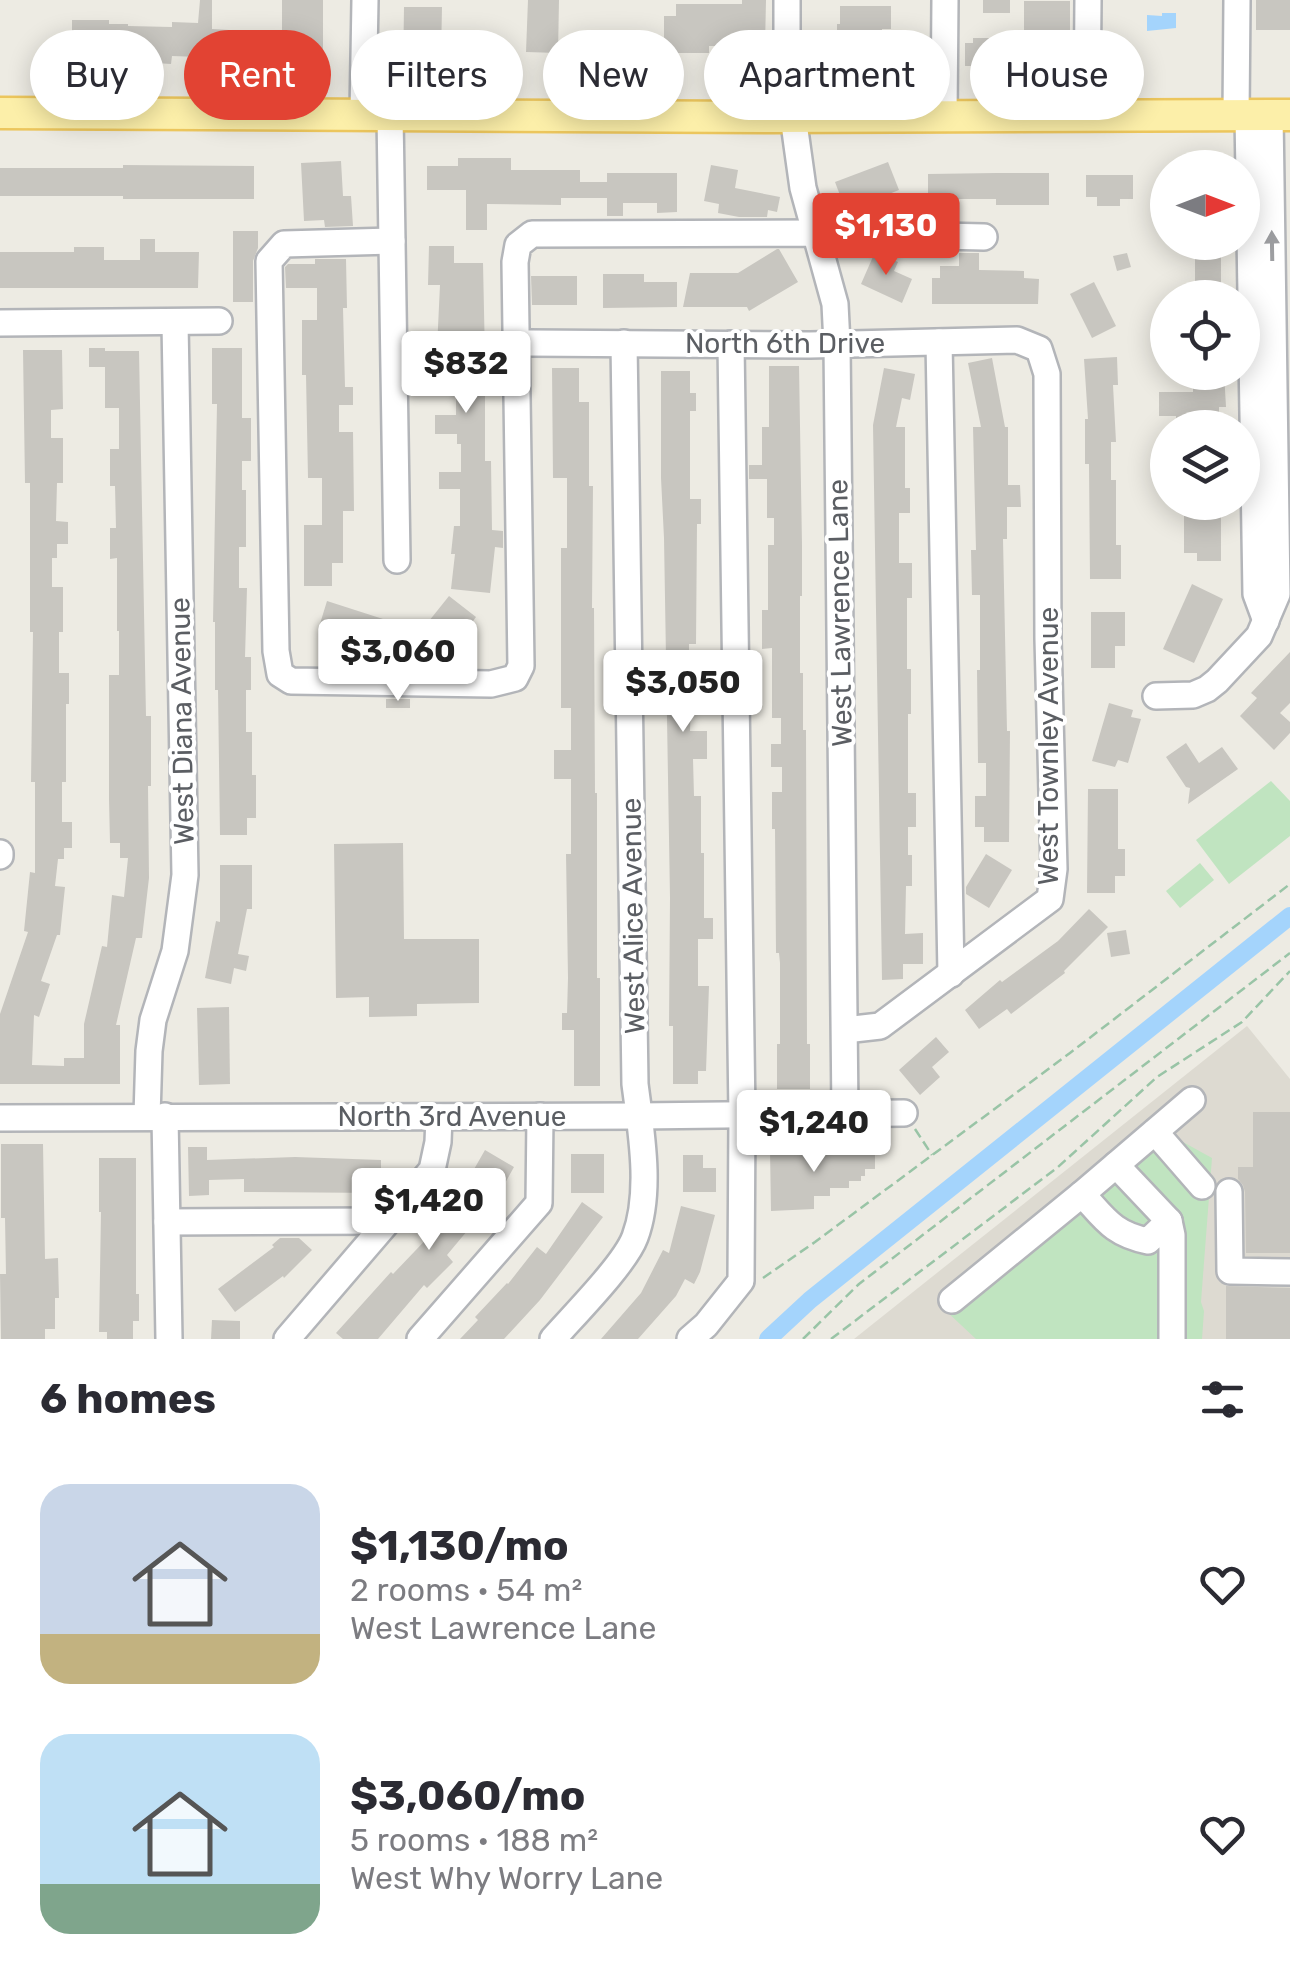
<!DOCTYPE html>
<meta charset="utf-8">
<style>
:root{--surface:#fff;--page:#f2f2f3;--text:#2b2b33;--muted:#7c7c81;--accent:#e24333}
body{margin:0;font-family:Rubik,sans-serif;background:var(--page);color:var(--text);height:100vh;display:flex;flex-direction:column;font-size:38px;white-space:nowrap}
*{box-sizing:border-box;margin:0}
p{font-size:32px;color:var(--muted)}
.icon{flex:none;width:55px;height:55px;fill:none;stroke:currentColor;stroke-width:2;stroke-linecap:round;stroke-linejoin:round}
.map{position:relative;height:1339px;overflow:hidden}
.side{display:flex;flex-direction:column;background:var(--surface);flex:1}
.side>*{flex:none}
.top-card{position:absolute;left:30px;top:30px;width:1230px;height:90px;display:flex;gap:20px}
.needle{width:65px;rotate:90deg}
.fabs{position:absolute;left:1150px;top:150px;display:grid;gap:20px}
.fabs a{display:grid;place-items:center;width:110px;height:110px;border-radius:50%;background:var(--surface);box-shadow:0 5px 25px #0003;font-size:50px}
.price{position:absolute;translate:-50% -85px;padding:0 22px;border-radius:10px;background:#fff;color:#222;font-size:32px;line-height:65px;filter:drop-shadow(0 2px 5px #0008)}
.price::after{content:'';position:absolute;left:50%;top:60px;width:30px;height:22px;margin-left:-15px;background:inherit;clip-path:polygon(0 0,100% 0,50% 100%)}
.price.current{background:var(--accent);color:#fff}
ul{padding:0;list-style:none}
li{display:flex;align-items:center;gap:30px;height:250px;padding:0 40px}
li span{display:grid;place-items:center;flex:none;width:280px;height:200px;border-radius:30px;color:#555}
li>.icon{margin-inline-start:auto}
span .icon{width:120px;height:120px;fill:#fffc;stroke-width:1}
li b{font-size:42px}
h2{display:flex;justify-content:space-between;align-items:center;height:120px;padding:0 40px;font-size:42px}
.pill{padding:0 35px;border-radius:45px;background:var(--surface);box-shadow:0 5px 25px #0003;font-size:35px;line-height:90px}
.pill.current{background:var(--accent);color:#fff}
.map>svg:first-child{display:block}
.education{fill:#dddad1}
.green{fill:#c0e4c0}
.water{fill:#a4d4fc}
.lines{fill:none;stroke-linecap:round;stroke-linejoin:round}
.canal{stroke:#a4d4fc;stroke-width:18}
.building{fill:#c8c6c0}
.minor-casing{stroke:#b3b5b9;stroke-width:30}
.major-casing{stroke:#ecc65d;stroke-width:35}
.path{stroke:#99c4a6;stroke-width:2.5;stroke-dasharray:10 5;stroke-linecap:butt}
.minor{stroke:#fff;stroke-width:25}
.major{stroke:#fcefa9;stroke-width:30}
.oneway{fill:#9d9ea1}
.labels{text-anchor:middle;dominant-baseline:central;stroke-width:8;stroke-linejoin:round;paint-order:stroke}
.street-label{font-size:28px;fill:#5b5e63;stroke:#fff}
</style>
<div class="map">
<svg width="1290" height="1339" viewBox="0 0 1290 1339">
<rect width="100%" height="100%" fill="#edebe3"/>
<path class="education" d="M 1247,1026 L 1290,1079 L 1290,1339 L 854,1339 Z"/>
<g class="green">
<path d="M 1271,781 L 1290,801 L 1290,836 L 1229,884 L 1196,840 Z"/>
<path d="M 1200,863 L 1214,880 L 1180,908 L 1166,891 Z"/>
<path d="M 1154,1126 L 1212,1158 L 1201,1302 L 1204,1311 L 1202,1339 L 976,1339 L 945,1310 L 951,1296 Z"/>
</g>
<path class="water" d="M 1162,13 L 1176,13 L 1176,28 L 1147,31 L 1147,15 L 1162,16 Z"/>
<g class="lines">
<path class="canal" d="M 768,1339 L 810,1300 L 1290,916"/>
</g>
<g class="building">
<path d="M 200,0 L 212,0 L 212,29 L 229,30 L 228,58 L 172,56 L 171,64 L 155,63 L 155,53 L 128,53 L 128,58 L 72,58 L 72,20 L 109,20 L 109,24 L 128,24 L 128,26 L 172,27 L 172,22 L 198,23 Z"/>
<rect x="282" y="0" width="41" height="57"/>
<path d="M 528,0 L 559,0 L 558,53 L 526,52 Z"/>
<path d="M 742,0 L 766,0 L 765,46 L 709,46 L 709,53 L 664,53 L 664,16 L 676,16 L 676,4 L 742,4 Z"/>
<rect x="983" y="0" width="27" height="13"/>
<rect x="1256" y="0" width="34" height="30"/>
<rect x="1024" y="1" width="46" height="38"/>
<path d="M 840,6 L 891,6 L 891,29 L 882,29 L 882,53 L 873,53 L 873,70 L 837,70 L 837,24 L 840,24 Z"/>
<path d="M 404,7 L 442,7 L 441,56 L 434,56 L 433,75 L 403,74 Z"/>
<path d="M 973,38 L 992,38 L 992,66 L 965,66 L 965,43 L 973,43 Z"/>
<path d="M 458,158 L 511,158 L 511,170 L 580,170 L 580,182 L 607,182 L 607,173 L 677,173 L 677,212 L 657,213 L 657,203 L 623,203 L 623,216 L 607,216 L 607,198 L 561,198 L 561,205 L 487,204 L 487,230 L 466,230 L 466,190 L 427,190 L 427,166 L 458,166 Z"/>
<path d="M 341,161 L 343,196 L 351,196 L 353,226 L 325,227 L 324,220 L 304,221 L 301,163 Z"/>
<path d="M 888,162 L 899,190 L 846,211 L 835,182 Z"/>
<path d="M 123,165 L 254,166 L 254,199 L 123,199 L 123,196 L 0,196 L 0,168 L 123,168 Z"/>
<path d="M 711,165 L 738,170 L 735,188 L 780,197 L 777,212 L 768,210 L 767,217 L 739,217 L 718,213 L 719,204 L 704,201 Z"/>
<path d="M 996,173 L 1049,173 L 1049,205 L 996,205 L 996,199 L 954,199 L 954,206 L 928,206 L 928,174 Z"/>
<path d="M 1086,175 L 1133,175 L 1133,199 L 1120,199 L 1120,206 L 1097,206 L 1097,197 L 1086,197 Z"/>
<path d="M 233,231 L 258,231 L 258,248 L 253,261 L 253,302 L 233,302 Z"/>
<path d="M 140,239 L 155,239 L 155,252 L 199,252 L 198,288 L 0,288 L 0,252 L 74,252 L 74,247 L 104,247 L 104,260 L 140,260 Z"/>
<path d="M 429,246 L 454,246 L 454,263 L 483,263 L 485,358 L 479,358 L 479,386 L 485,386 L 485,461 L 491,461 L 492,530 L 503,531 L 503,548 L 495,547 L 490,593 L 451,589 L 455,554 L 451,554 L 454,526 L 460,526 L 460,489 L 439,489 L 439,472 L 461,472 L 461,444 L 457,444 L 457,434 L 435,434 L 435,415 L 456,415 L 456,372 L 441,372 L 441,348 L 437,348 L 440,285 L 428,285 Z"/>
<path d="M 1195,248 L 1221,248 L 1221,288 L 1218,288 L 1218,298 L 1195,298 Z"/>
<path d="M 777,249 L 779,249 L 798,282 L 749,311 L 747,307 L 683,307 L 690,273 L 738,273 Z"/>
<path d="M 875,252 L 898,262 L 894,271 L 912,279 L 902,303 L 861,284 Z"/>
<path d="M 959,253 L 979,253 L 979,270 L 1024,271 L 1024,278 L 1039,279 L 1038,304 L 932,304 L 932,278 L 940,278 L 940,266 L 959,266 Z"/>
<path d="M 1127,253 L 1131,267 L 1117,271 L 1113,256 Z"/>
<path d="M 315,259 L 346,259 L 347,308 L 343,308 L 345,387 L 353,387 L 353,405 L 339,405 L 339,432 L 353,432 L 354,511 L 343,511 L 343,563 L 332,563 L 332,586 L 304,586 L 304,525 L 322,525 L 322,478 L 308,478 L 306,375 L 302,375 L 302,320 L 317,320 L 317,288 L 286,288 L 285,267 L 288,264 L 315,264 Z"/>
<path d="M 603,274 L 644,274 L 644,282 L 677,282 L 677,307 L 603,308 Z"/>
<path d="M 531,276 L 577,276 L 577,305 L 532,305 Z"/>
<path d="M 1094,282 L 1116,326 L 1092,338 L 1070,294 Z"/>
<path d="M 89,348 L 105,348 L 105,351 L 139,351 L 146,716 L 151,716 L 151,786 L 148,786 L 149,878 L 142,938 L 136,938 L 116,1025 L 120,1025 L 120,1084 L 0,1084 L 0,1014 L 28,932 L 24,931 L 30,872 L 35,873 L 35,782 L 31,782 L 33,632 L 30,632 L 30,483 L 25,483 L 23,350 L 62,350 L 63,409 L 51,410 L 51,438 L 63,438 L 63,483 L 57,483 L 56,521 L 68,522 L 68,544 L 57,544 L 57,558 L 52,558 L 52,587 L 63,587 L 63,632 L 59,632 L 59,673 L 69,673 L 69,704 L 66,704 L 66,782 L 62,782 L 62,822 L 72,822 L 72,848 L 64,848 L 64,859 L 58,859 L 55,886 L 65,887 L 60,935 L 57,935 L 41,981 L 50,984 L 39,1017 L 34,1015 L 32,1065 L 64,1066 L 64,1058 L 84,1058 L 84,1024 L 102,946 L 107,947 L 112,895 L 124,897 L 128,858 L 120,858 L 120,843 L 110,843 L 109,799 L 109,675 L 119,675 L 119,631 L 117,631 L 117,558 L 110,559 L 110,528 L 116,528 L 115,486 L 110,486 L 110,449 L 119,449 L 119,408 L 105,408 L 105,367 L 89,367 Z"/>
<path d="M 212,348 L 242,348 L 242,418 L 251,418 L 251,461 L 242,461 L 242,490 L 246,490 L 246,547 L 239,547 L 239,588 L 247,588 L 245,657 L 251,657 L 251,690 L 246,690 L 246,732 L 252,732 L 252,775 L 256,775 L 256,818 L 247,818 L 247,835 L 220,835 L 218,690 L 215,690 L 215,622 L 213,622 L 217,404 L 212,404 Z"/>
<path d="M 1117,357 L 1118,385 L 1113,385 L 1116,442 L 1111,442 L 1111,480 L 1116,480 L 1116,545 L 1121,545 L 1121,579 L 1090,579 L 1089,464 L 1085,464 L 1085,419 L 1088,419 L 1084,359 Z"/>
<path d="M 992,358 L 1005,427 L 1008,427 L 1008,485 L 1020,485 L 1021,507 L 1007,507 L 1007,539 L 1003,539 L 1007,731 L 1010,731 L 1009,842 L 984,842 L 984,827 L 975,827 L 975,796 L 986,796 L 986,763 L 978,763 L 977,670 L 980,670 L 980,595 L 972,595 L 971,550 L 976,550 L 973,427 L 981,427 L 968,363 Z"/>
<path d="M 769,366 L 799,366 L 802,545 L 802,596 L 800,596 L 800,673 L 803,673 L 803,730 L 806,730 L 807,1044 L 810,1044 L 810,1089 L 777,1089 L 777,1044 L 780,1044 L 780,963 L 779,953 L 776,953 L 775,829 L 772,829 L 772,792 L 782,792 L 782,767 L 771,767 L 771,744 L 781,744 L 781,718 L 772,718 L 772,648 L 762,649 L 762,610 L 768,610 L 768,545 L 774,545 L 774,518 L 767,518 L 767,479 L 749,479 L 749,465 L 762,465 L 762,427 L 769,427 Z"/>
<path d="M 552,368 L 579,368 L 579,402 L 589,402 L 589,486 L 593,486 L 592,608 L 594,608 L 595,793 L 597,793 L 597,978 L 600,978 L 600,1086 L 574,1086 L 574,1030 L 562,1030 L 562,1013 L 567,1013 L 568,978 L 566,854 L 571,854 L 571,779 L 554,779 L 554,750 L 571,750 L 571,708 L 561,708 L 561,548 L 567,548 L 567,478 L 553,478 Z"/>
<path d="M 884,368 L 915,374 L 910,400 L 902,398 L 896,427 L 905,427 L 905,488 L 910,488 L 910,513 L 899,513 L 899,563 L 912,563 L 912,598 L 907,598 L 907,669 L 911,669 L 911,714 L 908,714 L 908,793 L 916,793 L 916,827 L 908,827 L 908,855 L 912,855 L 912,886 L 906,886 L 905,934 L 923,933 L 923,964 L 903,964 L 903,979 L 882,980 L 873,425 Z"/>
<path d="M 661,371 L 690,371 L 690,393 L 696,393 L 696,411 L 690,411 L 690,499 L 701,499 L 701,524 L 697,524 L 696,644 L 689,644 L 689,672 L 698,672 L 698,700 L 691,700 L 690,731 L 707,731 L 707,759 L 693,759 L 694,796 L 701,796 L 701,853 L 704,853 L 704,918 L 713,918 L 713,939 L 698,939 L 698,986 L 709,986 L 706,1071 L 698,1071 L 698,1084 L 673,1084 L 673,1026 L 669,1026 L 670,898 L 664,538 L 661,478 Z"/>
<path d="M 1193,372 L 1224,372 L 1226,407 L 1219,407 L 1219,428 L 1176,428 L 1176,416 L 1159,416 L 1159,392 L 1193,392 Z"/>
<path d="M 1184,502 L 1221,502 L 1221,561 L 1197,561 L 1197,553 L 1184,553 Z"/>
<path d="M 1192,584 L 1223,599 L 1194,663 L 1163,649 Z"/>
<path d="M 449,596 L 476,617 L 462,636 L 473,644 L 455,667 L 442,656 L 437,662 L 394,629 L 384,662 L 360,654 L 364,642 L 319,627 L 327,601 L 411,628 L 417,620 L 425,626 Z"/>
<path d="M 1091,612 L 1125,612 L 1125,646 L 1115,646 L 1115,668 L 1091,668 Z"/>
<path d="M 1290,652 L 1290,703 L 1280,713 L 1290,722 L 1290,733 L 1274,750 L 1240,716 L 1257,698 L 1251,693 Z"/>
<rect x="386" y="699" width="24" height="9"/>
<path d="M 1109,703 L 1133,710 L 1131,717 L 1141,719 L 1128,763 L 1118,760 L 1115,767 L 1092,761 Z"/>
<path d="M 1186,743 L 1199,763 L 1222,747 L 1238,769 L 1188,804 L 1190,788 L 1186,787 L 1166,757 Z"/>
<path d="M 1088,789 L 1118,789 L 1118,849 L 1125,849 L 1125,876 L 1115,876 L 1115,893 L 1087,893 Z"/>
<path d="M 403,843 L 404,939 L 479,939 L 479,1003 L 417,1004 L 417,1016 L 369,1017 L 369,997 L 336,998 L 334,844 Z"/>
<path d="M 986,854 L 1012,870 L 989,908 L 966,894 L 966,887 Z"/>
<path d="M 220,865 L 252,865 L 252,909 L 247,909 L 238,954 L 249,956 L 246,971 L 234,968 L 231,984 L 205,978 L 216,921 L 220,922 Z"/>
<path d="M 1089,909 L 1108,927 L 1064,971 L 1065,973 L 1011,1014 L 1007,1009 L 979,1029 L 965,1010 L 1000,980 L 1002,982 L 1058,941 Z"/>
<path d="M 1126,930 L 1130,954 L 1111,957 L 1107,933 Z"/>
<path d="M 229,1007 L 230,1084 L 199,1085 L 197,1008 Z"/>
<path d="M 936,1037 L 949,1052 L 932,1067 L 940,1077 L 920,1095 L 899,1070 Z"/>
<path d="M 1253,1112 L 1290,1112 L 1290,1253 L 1246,1253 L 1245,1192 L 1243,1185 L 1238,1179 L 1238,1167 L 1253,1167 Z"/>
<path d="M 1,1144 L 43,1144 L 45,1259 L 58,1258 L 59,1298 L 55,1298 L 55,1329 L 45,1329 L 45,1339 L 1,1339 L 0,1274 L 6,1274 L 5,1218 L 1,1218 Z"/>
<path d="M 188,1147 L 207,1147 L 207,1160 L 295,1157 L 381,1160 L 381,1193 L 244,1192 L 244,1179 L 209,1180 L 209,1195 L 189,1196 Z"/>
<path d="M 875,1149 L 875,1169 L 865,1169 L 865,1176 L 861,1176 L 861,1181 L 849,1181 L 849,1188 L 830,1188 L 830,1196 L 814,1196 L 814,1209 L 771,1211 L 770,1150 Z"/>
<path d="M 485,1150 L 514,1167 L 495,1201 L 493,1200 L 447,1255 L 453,1262 L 427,1288 L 424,1285 L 378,1339 L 343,1339 L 336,1333 L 391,1272 L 393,1274 L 436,1229 L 432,1227 L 461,1192 Z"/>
<rect x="571" y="1154" width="33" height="39"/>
<path d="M 683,1155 L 703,1155 L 703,1168 L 716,1168 L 716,1192 L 683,1192 Z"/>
<path d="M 99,1158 L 136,1158 L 136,1294 L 139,1294 L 139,1321 L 133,1321 L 133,1339 L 107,1339 L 107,1332 L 99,1332 L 101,1212 L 99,1212 Z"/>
<path d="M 582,1202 L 603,1217 L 540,1300 L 504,1339 L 460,1339 L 478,1320 L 475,1317 L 507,1283 L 508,1284 L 537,1247 L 546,1254 Z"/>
<path d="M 681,1206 L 715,1215 L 700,1272 L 694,1284 L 685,1279 L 676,1296 L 638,1339 L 601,1339 L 641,1293 L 663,1250 L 669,1253 Z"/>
<path d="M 280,1238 L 299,1238 L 312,1250 L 284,1278 L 283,1276 L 235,1312 L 218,1289 L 274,1247 L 272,1245 Z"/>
<path d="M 1226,1286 L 1290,1288 L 1290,1339 L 1226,1339 Z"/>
<path d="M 212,1320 L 240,1321 L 240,1339 L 211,1339 Z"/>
</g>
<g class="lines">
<defs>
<g id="minor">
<path d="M 787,0 L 787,72 L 797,145 L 803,188 L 835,304 L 837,344 L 845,1114"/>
<path d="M 363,114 L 365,0"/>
<path d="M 390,115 L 397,560"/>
<path d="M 1248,115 L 1256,594 L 1266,621"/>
<path d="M 944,116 L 945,0"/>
<path d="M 1087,116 L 1088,0"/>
<path d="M 1236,116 L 1237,0"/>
<path d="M 392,241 L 284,244 L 269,261 L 276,651 L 280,674 L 291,681 L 491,684 L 515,678 L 521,666 L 515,262 L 518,245 L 532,234 L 816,233 L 984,237"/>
<path d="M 0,323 L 219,321"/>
<path d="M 939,342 L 951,974"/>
<path d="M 529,343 L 810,345 L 1017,340 L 1039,349 L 1047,374 L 1048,639 L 1054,869 L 1050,899 L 880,1026 L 845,1030"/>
<path d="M 1156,696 L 1193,695 L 1207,689 L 1217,681 L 1259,636 L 1277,594 L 1270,115"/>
<path d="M 0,853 L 0,856"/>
<path d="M 147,1116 L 149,1051 L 153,1020 L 175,951 L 185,875 L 175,323"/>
<path d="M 165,1116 L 169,1339"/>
<path d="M 0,1118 L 639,1116 L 904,1113"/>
<path d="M 1155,1132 L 1202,1186"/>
<path d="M 1116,1165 L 1169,1221"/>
<path d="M 1229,1192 L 1230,1271 L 1290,1272"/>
<path d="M 167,1222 L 386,1221"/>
<path d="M 952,1300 L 1082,1194"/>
<path d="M 287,1339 L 432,1170 L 438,1142 L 439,1117"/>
<path d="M 420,1339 L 539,1203 L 540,1116"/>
<path d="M 553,1339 C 574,1315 625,1264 635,1237 C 652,1192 641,1131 635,1084 L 624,343"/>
<path d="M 690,1339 L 706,1325 L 741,1281 L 742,1115 L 731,344"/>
<path d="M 1172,1339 L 1172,1235 L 1169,1221 L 1148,1241 C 1113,1234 1105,1219 1082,1194 L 1192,1100"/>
</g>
<path id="major" d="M 0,113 L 774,117 L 1290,115"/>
</defs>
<use href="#minor" class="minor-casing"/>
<use href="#major" class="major-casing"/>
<g class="path">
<path d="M 915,1129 L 932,1155"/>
<path d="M 763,1278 L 815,1242 L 1070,1053 L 1290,884"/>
<path d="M 803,1339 L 859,1284 L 1290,953"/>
<path d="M 831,1339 L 1058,1167 L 1157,1077 L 1242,1022 L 1290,971"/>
</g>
<use href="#minor" class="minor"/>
<use href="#major" class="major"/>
</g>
<defs><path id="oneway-solid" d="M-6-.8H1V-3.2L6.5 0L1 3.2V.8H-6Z" transform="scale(2.5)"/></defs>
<use class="oneway" href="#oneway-solid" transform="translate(1272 246) rotate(-91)"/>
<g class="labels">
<g class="street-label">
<text x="785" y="343">North 6th Drive</text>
<text transform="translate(840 613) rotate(-91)">West Lawrence Lane</text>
<text transform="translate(182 721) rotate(-91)">West Diana Avenue</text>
<text transform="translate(1048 746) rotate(-90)">West Townley Avenue</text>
<text transform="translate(633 916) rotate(-91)">West Alice Avenue</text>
<text x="452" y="1116">North 3rd Avenue</text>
</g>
</g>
</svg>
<div class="fabs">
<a><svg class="needle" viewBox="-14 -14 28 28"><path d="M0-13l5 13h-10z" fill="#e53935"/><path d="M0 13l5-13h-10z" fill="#7c7c81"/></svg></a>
<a><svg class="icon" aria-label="locate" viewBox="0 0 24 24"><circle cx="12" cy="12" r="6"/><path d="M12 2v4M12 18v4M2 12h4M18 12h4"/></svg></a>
<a><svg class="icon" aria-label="layers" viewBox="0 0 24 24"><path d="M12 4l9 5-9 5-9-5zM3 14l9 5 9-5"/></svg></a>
</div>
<b class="price current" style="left:886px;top:278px">$1,130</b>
<b class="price" style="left:466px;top:416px">$832</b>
<b class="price" style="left:398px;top:704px">$3,060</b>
<b class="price" style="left:683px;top:735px">$3,050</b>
<b class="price" style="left:814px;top:1175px">$1,240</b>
<b class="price" style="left:429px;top:1253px">$1,420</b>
<div class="top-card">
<a class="pill">Buy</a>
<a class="pill current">Rent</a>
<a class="pill">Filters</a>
<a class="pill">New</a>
<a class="pill">Apartment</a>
<a class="pill">House</a>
</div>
</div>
<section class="side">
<h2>6 homes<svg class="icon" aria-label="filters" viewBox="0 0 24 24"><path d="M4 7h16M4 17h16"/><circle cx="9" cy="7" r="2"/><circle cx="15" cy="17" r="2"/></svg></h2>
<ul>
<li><span style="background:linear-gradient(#c9d6e8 75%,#c2b280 0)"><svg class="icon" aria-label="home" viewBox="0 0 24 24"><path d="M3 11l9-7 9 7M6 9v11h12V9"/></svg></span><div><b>$1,130/mo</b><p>2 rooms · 54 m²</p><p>West Lawrence Lane</p></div><svg class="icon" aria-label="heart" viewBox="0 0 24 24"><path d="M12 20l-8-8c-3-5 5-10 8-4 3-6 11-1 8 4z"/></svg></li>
<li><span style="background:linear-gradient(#bfe0f5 75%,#7fa58c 0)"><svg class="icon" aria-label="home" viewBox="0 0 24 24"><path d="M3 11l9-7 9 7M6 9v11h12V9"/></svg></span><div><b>$3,060/mo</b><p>5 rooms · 188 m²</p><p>West Why Worry Lane</p></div><svg class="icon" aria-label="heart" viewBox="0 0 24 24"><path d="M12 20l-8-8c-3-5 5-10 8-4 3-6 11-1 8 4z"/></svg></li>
</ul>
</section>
